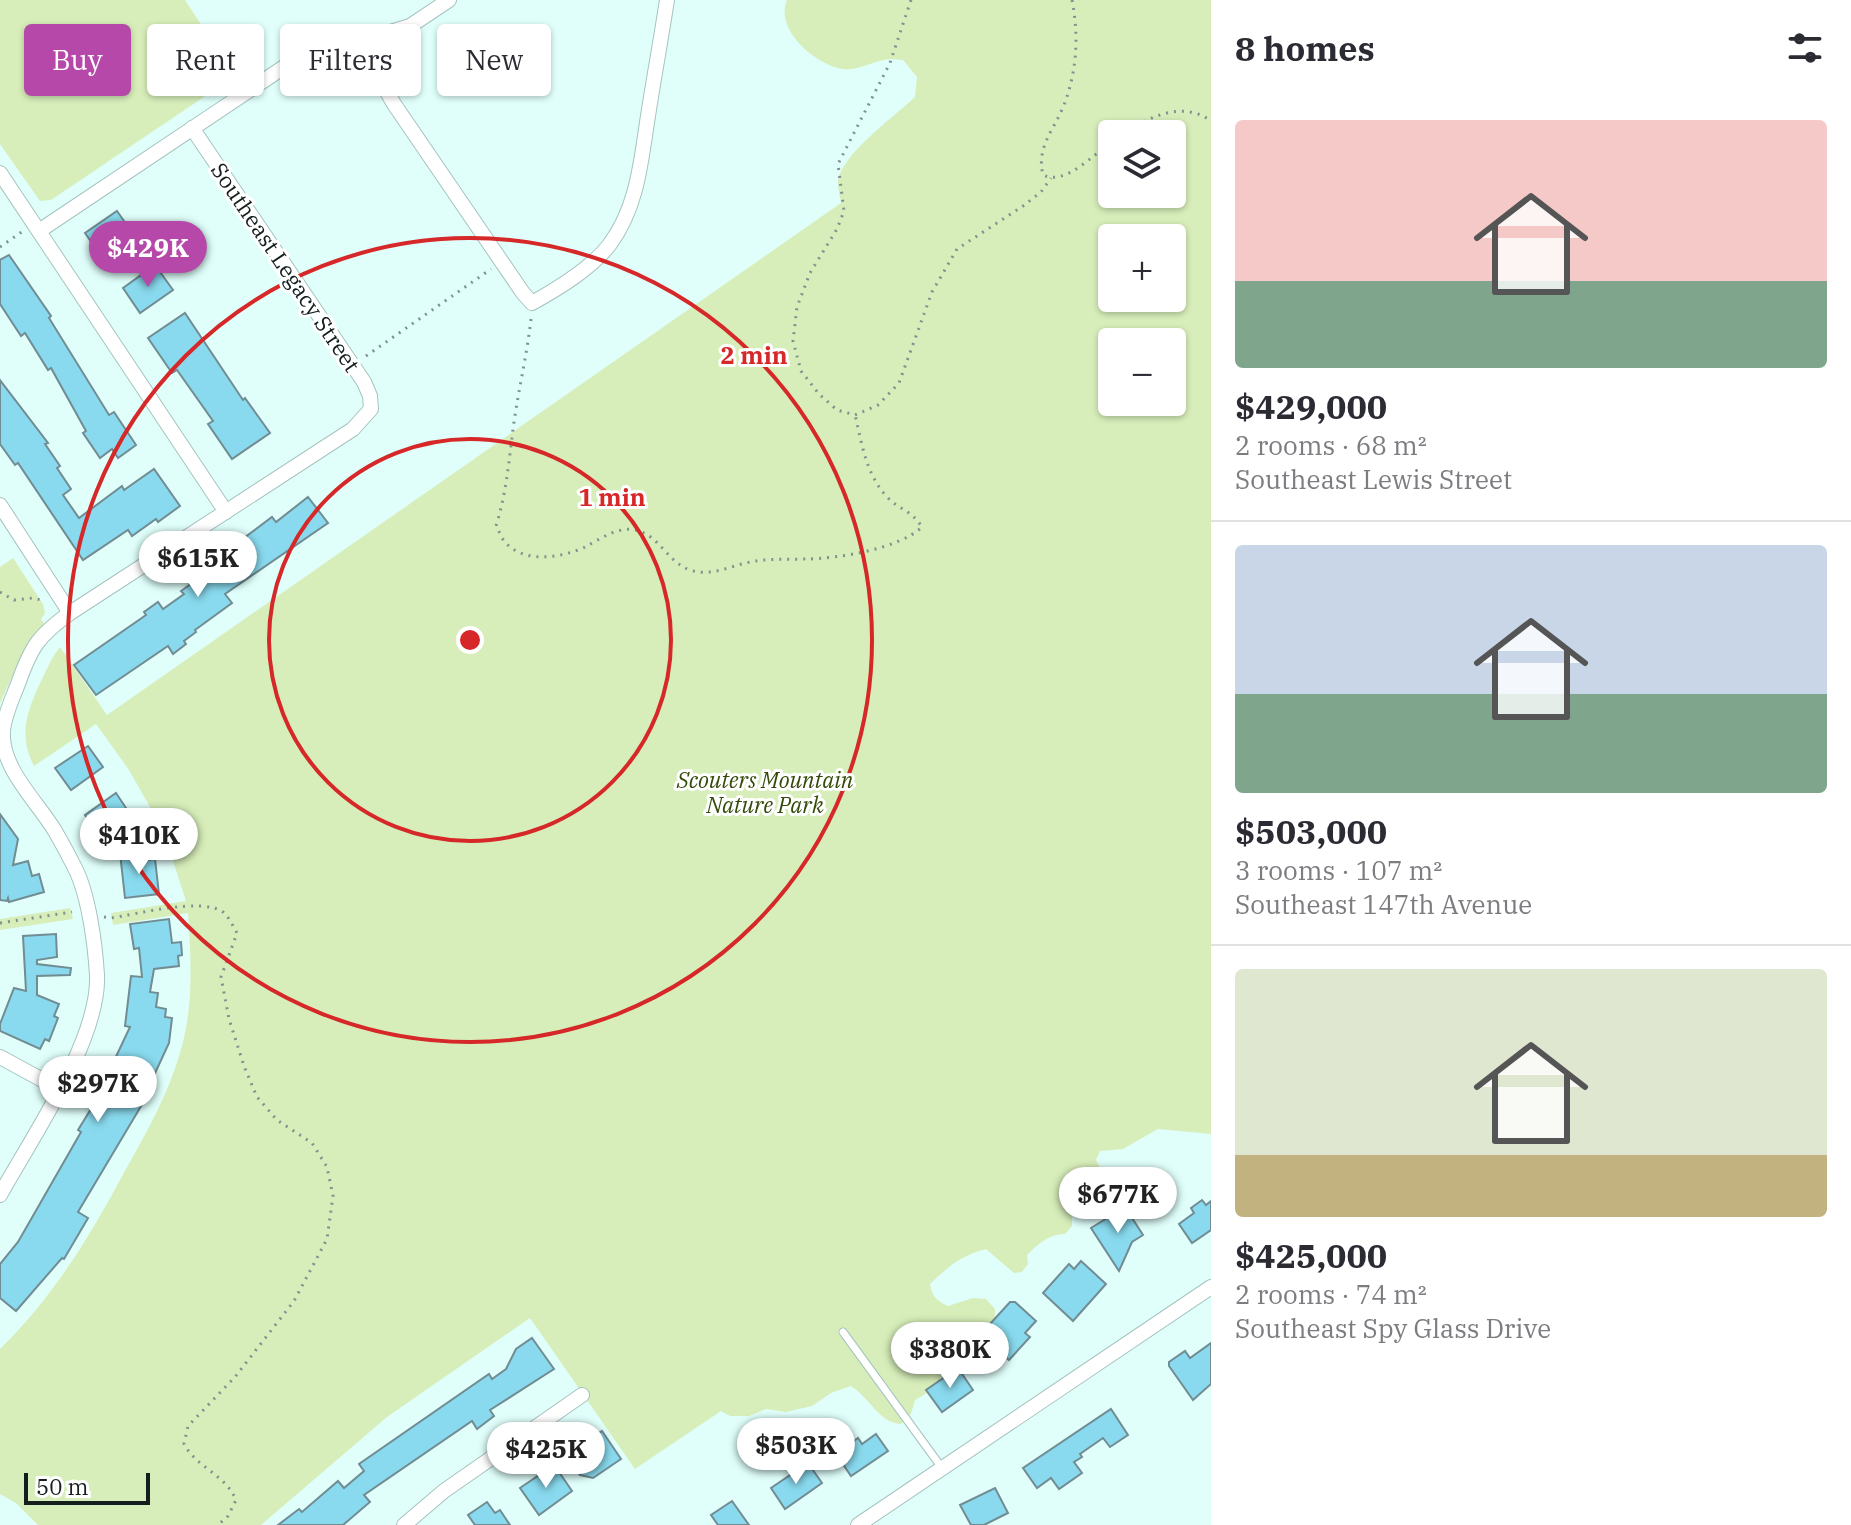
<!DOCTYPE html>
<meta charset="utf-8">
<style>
:root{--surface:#fff;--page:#f7f7f7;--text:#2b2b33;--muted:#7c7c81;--line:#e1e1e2;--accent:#b548a8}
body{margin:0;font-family:"IBM Plex Serif",serif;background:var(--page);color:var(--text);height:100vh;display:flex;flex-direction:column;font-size:30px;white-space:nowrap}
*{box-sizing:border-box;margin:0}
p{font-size:26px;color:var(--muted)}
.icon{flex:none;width:44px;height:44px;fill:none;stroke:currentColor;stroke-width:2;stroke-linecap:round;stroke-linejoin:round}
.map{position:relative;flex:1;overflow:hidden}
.sheet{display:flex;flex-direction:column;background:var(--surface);width:640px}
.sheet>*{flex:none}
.top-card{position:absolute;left:24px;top:24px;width:760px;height:72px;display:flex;gap:16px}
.buttons{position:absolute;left:1098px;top:120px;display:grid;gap:16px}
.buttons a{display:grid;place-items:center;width:88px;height:88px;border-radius:8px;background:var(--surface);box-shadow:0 2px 6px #0004;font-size:40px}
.scale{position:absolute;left:24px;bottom:20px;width:126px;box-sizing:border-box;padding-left:8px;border:4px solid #131e1d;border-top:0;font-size:22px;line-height:28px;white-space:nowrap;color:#131e1d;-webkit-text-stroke:6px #fff;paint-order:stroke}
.price{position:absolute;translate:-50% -68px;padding:0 18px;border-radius:28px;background:#fff;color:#222;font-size:26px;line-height:52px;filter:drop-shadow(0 2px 4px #0008)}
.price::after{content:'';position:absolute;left:50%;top:48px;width:24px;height:18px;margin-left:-12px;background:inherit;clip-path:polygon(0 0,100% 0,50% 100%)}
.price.active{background:var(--accent);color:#fff}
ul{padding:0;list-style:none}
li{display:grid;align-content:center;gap:16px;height:424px;padding:0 24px}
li+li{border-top:2px solid var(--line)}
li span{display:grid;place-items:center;height:248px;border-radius:8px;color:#555}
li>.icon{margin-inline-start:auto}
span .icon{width:144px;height:144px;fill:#fffc;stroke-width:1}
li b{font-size:34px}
h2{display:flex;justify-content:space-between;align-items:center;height:96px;padding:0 24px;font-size:34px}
.chip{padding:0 28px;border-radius:8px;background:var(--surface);box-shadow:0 2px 6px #0004;font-size:28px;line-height:72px}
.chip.active{background:var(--accent);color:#fff}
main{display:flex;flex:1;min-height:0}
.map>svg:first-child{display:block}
.green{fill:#d7eeba;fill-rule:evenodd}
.building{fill:#89daee;stroke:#718c93;stroke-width:2}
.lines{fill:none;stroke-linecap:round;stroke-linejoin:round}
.lane-casing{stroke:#a5c3bf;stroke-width:9}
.street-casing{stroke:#a5c3bf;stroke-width:16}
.path{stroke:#7e9390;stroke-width:3;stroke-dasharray:2 6;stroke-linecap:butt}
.lane{stroke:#fff;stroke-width:7}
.street{stroke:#fff;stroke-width:14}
.ring{fill:none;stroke:#d62828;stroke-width:4}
.labels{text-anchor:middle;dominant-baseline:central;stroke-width:6;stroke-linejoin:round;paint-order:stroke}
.street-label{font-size:22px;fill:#131e1d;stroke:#fff}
.park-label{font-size:22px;font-style:italic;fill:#334a09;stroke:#fff}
.centre{fill:#d62828;stroke:#fff;stroke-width:4}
.ring-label{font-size:24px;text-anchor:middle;font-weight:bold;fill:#d62828;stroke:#fff;stroke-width:6;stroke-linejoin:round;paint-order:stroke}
</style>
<main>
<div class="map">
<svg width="1211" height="1525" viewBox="0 0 1211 1525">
<rect width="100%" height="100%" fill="#e0fffb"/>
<g class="green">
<path d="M 0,0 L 185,0 L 235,76 L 51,200 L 40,201 L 0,144 Z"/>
<path d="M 787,0 L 1211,0 L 1211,1134 L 1158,1129 L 1123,1149 L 1100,1151 L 1096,1160 L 1105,1178 L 1102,1187 L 1077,1200 L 1072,1206 L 1072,1226 L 1065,1234 C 1049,1234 1038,1244 1027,1255 L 1028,1264 L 1022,1272 L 1014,1273 L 986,1249 C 960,1256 949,1266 930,1284 C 932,1297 937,1301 948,1306 L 973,1298 L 986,1299 L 995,1309 L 994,1338 L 979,1355 L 960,1361 L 943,1375 L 934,1389 L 915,1400 L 911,1414 L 901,1424 C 879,1423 870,1398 851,1386 L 831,1393 L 812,1406 L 786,1412 L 766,1409 L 749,1416 L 730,1416 L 721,1411 L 635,1469 L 530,1318 L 387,1417 L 261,1525 L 38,1525 L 16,1503 L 0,1494 L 0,1349 C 55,1295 90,1236 126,1169 C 147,1132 168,1094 180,1053 C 194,1007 191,960 188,913 L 113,925 L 111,913 L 186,901 L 163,830 L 129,770 L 96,724 L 34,766 C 18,735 27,711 41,681 C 47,669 52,657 60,647 L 107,715 L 841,203 C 840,197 838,189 838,183 C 839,156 894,117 915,97 L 917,77 L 903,60 C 898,60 890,58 885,60 C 870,62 859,71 843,69 C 815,65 774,29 787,0 ZM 1112,134 L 1172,134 L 1172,194 L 1112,194 ZM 1112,238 L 1172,238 L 1172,298 L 1112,298 ZM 1112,342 L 1172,342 L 1172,402 L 1112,402 Z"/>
<path d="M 13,558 L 43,604 L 45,613 L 41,619 L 45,625 L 25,649 L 0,703 L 0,567 Z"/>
<path d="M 70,908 L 73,919 L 0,930 L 0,919 Z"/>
</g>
<g class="building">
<path d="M 117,211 L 136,238 L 104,260 L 85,233 Z"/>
<path d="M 9,255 L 51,316 L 49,318 L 109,415 L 114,412 L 136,445 L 118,458 L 112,449 L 100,458 L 83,433 L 86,431 L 51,368 L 48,370 L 25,333 L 21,336 L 0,304 L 0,260 Z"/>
<path d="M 155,265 L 173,290 L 140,313 L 123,288 Z"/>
<path d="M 185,313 L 243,400 L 245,398 L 270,433 L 232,459 L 208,424 L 213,421 L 177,370 L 172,373 L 148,338 Z"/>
<path d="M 0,380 L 48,443 L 45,444 L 60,466 L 57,468 L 71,489 L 63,495 L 79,518 L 122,486 L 124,490 L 154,469 L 180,506 L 158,522 L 156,519 L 132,536 L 128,530 L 83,560 L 18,463 L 15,465 L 0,444 Z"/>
<path d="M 308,497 L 328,523 L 225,594 L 232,603 L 195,630 L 196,632 L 184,641 L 186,644 L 173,654 L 168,646 L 96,695 L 74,665 L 146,615 L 144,612 L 158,602 L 163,609 L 184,594 L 181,591 L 224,560 L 221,555 L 272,517 L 276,522 Z"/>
<path d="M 88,746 L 103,767 L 71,790 L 55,768 Z"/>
<path d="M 116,793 L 132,817 L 101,838 L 85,815 Z"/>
<path d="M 0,814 L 18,839 L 13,865 L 28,861 L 32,876 L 39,874 L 44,892 L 9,902 L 8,898 L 7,901 L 0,900 Z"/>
<path d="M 137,851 L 138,861 L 155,859 L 159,894 L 125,898 L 120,853 Z"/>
<path d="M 169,919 L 172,943 L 181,942 L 182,955 L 178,956 L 179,966 L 154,969 L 150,992 L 158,993 L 156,1007 L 166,1009 L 165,1017 L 172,1018 L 169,1043 L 150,1084 L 153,1086 L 78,1212 L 88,1218 L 64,1259 L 62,1258 L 16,1311 L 0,1298 L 0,1264 L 18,1242 L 81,1132 L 78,1130 L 107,1083 L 104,1082 L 130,1027 L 125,1026 L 131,976 L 142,977 L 139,948 L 134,949 L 130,924 Z"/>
<path d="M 56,934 L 57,957 L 37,960 L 37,964 L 71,968 L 70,975 L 37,976 L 37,995 L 59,1004 L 54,1016 L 58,1018 L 49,1041 L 45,1039 L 40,1049 L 0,1031 L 0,1024 L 14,988 L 26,991 L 23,936 Z"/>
<path d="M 1202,1200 L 1206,1205 L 1211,1201 L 1211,1230 L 1192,1243 L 1179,1224 L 1194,1213 L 1191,1208 Z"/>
<path d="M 1125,1207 L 1143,1235 L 1132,1242 L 1119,1271 L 1091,1228 Z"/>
<path d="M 1081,1261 L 1106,1284 L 1073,1321 L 1043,1293 L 1069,1264 L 1074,1269 Z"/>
<path d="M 1010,1302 L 1015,1302 L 1036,1321 L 1025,1333 L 1030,1337 L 1009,1360 L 980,1335 Z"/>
<path d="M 532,1338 L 554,1369 L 490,1410 L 494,1416 L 477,1429 L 472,1421 L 364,1495 L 370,1502 L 343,1525 L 278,1525 L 299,1509 L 302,1512 L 338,1481 L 344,1488 L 364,1471 L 359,1464 L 489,1374 L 492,1379 L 506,1369 L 516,1349 Z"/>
<path d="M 1211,1343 L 1211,1384 L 1193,1400 L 1169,1366 L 1169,1362 L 1185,1351 L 1190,1358 Z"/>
<path d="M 958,1368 L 973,1390 L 942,1412 L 926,1390 Z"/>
<path d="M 1111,1409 L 1128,1435 L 1110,1447 L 1103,1438 L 1080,1454 L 1082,1457 L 1074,1462 L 1082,1473 L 1059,1489 L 1051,1478 L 1037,1488 L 1023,1468 Z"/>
<path d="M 602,1431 L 621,1459 L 593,1478 L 580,1475 L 567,1455 Z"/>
<path d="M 876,1434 L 888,1451 L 851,1476 L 836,1454 L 858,1438 L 862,1444 Z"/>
<path d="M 808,1463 L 822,1483 L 785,1509 L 771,1488 Z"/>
<path d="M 548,1469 L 559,1472 L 572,1491 L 539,1515 L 520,1488 Z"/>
<path d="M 995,1488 L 1008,1513 L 984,1525 L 971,1525 L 960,1505 Z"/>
<path d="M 732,1501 L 749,1525 L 718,1525 L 711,1515 Z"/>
<path d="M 487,1502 L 495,1513 L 500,1510 L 510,1525 L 475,1525 L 468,1515 Z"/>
</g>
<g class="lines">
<defs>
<path id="lane" d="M 843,1332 L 942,1468"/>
<g id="street">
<path d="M 373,39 L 386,90 L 394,104 L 523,293 L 532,303 C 559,288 592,268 610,244 C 638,206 641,160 648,116 C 654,77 661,39 667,0"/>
<path d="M 0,173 L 226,512"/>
<path d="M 39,231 L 290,63 L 410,26 L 449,0"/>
<path d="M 0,505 L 70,613"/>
<path d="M 0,1057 L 59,1089"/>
<path d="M 0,1195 C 31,1139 100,1039 97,975 C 95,944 89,896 75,868 C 69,856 62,843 55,831 C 37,801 0,768 3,730 C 5,714 12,699 18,684 C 31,647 38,636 70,613 L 353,429 L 371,409 L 370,396 L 364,382 L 192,128"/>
<path d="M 404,1525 L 444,1491 L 582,1395"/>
<path d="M 858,1525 L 1211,1287"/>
</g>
</defs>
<use href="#lane" class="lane-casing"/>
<use href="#street" class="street-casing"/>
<g class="path">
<path d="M 911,0 L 890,63 L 838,164 L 844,211 L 837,229 L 810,273 L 797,307 L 793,341 L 801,371 L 819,394 L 837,410 L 855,415 L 878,405 L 899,383 L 932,292 L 957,249 L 1023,206 L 1041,192 L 1051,178"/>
<path d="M 1072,0 C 1079,36 1077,71 1064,105 C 1054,130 1036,147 1043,175 C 1066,186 1093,154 1112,142"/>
<path d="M 1123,134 C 1149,117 1182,100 1211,121"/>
<path d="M 0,247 L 23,231"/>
<path d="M 531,319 C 527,354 519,388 514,422 C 509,458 507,491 496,526 C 499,530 501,538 505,542 C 524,564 561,558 585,547 C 600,539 618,526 636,530 C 660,536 667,562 690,570 C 711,577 730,566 750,562 C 768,558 786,560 805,559 C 836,559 899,549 922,527 C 910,509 901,511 888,498 C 866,475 862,444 855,415"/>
<path d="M 366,356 L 491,269"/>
<path d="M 0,592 L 14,600 L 33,598 L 41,600"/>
<path d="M 104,917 L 111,918 C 138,914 201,897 223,912 C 229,917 233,926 237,933 L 221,977 L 229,1019 L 244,1066 L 257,1097 L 277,1120 L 312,1143 L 327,1167 L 333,1196 L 327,1239 L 294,1301 L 235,1377 L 188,1426 L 184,1444 C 197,1468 225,1474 236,1500 L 228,1516 L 218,1525"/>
<path d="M 0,923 L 72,912"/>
</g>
<use href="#lane" class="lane"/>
<use href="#street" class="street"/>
</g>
<g class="ring">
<circle cx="470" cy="640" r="201"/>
<circle cx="470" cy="640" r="402"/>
</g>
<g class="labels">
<g class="street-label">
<text transform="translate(286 267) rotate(56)">Southeast Legacy Street</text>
</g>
<g class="park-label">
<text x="765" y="779">Scouters Mountain<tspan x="765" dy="25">Nature Park</tspan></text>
</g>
</g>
<circle cx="470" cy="640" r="12" class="centre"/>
<g class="ring-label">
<text x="754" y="364">2 min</text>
<text x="612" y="506">1 min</text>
</g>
</svg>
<div class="buttons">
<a><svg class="icon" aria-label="layers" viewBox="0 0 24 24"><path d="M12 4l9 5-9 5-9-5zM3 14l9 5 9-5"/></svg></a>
<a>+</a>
<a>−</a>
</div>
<div class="scale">50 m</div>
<b class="price active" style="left:148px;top:289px">$429K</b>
<b class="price" style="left:198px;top:599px">$615K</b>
<b class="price" style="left:139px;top:876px">$410K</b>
<b class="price" style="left:98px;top:1124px">$297K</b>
<b class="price" style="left:1118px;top:1235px">$677K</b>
<b class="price" style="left:950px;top:1390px">$380K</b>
<b class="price" style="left:796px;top:1486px">$503K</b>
<b class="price" style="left:546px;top:1490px">$425K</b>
<div class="top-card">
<a class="chip active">Buy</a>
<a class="chip">Rent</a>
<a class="chip">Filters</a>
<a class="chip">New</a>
</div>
</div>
<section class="sheet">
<h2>8 homes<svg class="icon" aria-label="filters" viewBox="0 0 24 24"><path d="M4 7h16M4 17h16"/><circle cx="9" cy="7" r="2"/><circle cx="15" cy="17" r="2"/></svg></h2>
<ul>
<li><span style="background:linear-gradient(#f6c9c9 65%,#7fa58c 0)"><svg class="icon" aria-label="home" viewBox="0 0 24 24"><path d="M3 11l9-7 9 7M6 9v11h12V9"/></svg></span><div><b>$429,000</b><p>2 rooms · 68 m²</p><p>Southeast Lewis Street</p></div></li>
<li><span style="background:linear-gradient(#c9d6e8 60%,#7fa58c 0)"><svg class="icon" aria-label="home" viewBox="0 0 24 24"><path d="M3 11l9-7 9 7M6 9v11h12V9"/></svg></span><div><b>$503,000</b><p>3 rooms · 107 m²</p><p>Southeast 147th Avenue</p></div></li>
<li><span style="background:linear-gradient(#dfe7d0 75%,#c2b280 0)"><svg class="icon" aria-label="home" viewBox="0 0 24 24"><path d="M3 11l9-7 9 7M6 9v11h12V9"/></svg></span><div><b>$425,000</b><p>2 rooms · 74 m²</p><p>Southeast Spy Glass Drive</p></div></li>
</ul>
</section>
</main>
